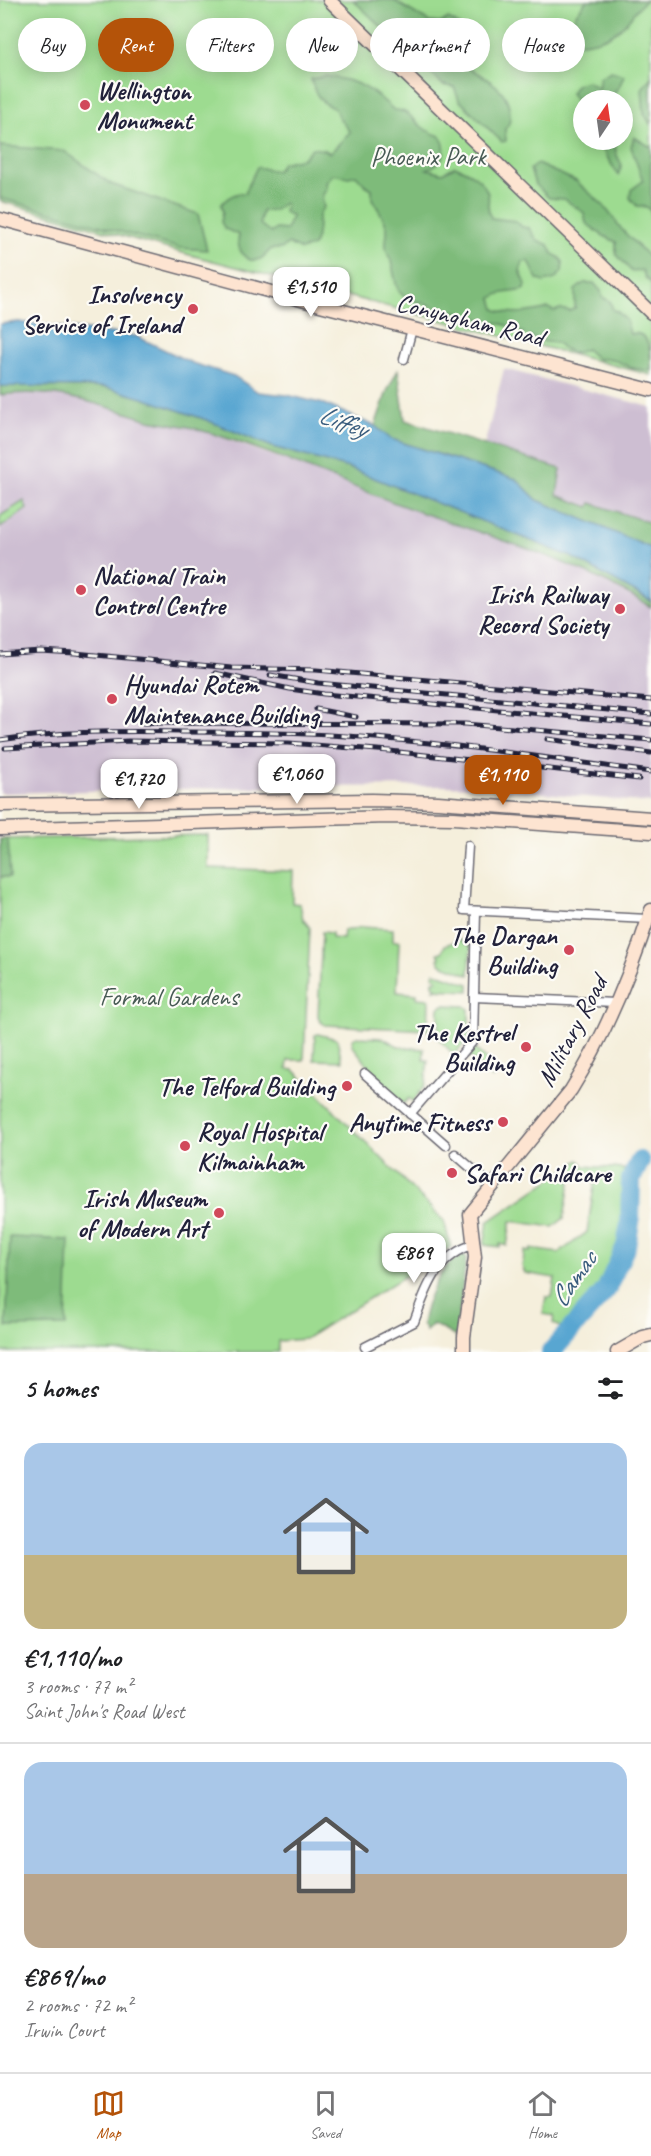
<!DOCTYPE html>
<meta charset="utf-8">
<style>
:root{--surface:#fff;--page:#f2f2f2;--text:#202124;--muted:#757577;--line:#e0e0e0;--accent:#b45309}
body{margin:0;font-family:Caveat,sans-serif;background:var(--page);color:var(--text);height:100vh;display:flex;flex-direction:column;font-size:22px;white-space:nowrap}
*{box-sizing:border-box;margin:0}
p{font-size:20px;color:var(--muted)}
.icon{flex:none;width:33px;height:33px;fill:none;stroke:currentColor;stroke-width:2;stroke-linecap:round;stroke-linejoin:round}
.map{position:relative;height:1352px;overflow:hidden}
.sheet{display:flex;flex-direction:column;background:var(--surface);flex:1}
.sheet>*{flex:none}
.hud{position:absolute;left:18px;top:18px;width:615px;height:54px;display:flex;gap:12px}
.needle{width:39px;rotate:13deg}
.buttons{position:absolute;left:573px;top:90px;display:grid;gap:12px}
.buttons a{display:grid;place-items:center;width:60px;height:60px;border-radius:50%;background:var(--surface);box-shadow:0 3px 15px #0003;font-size:30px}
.price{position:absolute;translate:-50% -51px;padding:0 14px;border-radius:12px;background:#fff;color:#222;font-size:20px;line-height:39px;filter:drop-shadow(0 2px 3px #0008)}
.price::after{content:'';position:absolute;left:50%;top:36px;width:18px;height:14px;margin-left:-9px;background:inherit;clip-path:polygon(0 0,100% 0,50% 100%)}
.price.active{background:var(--accent);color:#fff}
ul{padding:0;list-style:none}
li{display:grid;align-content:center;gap:12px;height:318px;padding:0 24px}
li+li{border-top:2px solid var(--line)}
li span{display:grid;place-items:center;height:186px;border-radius:18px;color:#555}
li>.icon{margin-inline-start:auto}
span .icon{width:108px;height:108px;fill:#fffc;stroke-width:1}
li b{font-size:26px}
h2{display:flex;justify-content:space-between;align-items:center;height:72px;padding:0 24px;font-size:26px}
.pill{padding:0 21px;border-radius:27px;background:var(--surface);box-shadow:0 3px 15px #0003;font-size:21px;line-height:54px}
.pill.active{background:var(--accent);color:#fff}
.tab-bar{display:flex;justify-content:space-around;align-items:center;height:84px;border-top:2px solid var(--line);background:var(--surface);font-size:16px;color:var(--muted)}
.tab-bar a{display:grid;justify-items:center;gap:3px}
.tab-bar .active{color:var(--accent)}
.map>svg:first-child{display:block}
.industrial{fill:#cdbed2}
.green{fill:#9ddb90;stroke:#607e66;stroke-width:1.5;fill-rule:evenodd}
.forest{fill:#7ebb7a;stroke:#506e5a;stroke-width:1.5;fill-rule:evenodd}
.water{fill:#58a6d1;stroke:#3d6486;stroke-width:1.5}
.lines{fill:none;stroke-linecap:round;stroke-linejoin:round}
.river{stroke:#58a6d1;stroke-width:20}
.street-casing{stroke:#6c6a73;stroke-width:11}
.secondary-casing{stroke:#6c6a73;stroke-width:15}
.street{stroke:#fff;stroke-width:8}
.secondary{stroke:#fde4d1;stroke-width:12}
.rail-casing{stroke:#22223b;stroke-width:5}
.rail{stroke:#fdfcf7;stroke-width:3;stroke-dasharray:9;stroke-linecap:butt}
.poi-dot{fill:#d1495b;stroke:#fdfcf7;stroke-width:2}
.labels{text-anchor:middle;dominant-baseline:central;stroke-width:4.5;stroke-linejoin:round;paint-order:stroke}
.poi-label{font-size:26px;font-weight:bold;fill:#22223b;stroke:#fdfcf7;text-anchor:end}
.park-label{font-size:26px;fill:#475a54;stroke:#fdfcf7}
.street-label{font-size:26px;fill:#22223b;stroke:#fdfcf7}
.water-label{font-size:27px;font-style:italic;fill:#3a5d7e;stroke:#fdfcf7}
</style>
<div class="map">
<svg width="651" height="1352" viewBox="0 0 651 1352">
<rect width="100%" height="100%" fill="#fdfcf7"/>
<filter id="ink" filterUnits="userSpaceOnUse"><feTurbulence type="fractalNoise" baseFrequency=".0167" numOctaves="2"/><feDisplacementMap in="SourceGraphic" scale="12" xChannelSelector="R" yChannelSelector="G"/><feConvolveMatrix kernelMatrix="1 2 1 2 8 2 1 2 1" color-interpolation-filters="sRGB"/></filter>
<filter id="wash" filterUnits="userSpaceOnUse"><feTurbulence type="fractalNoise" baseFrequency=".008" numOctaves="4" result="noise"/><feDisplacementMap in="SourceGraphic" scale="24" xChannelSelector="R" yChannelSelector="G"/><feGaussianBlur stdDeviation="1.35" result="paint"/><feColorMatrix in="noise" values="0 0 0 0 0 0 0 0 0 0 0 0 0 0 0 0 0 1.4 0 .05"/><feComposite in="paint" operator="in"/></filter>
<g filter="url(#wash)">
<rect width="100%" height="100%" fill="#f5efdc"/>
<g class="industrial">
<path d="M 504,369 L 651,407 L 651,523 L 591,503 L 589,508 L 557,494 L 561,471 L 484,446 Z"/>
<path d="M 40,393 L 96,402 L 148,419 L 198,429 L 313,470 L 396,503 L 539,553 L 623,589 L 649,606 L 651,607 L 651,803 L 476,787 L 444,786 L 276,787 L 0,793 L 0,395 Z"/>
</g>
<g class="green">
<path d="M 0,0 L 651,0 L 651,375 L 190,255 L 0,201 ZM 584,100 L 622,100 L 622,140 L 584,140 Z"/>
<path d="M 24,501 L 27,509 L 0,528 L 0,516 Z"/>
<path d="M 208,835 L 208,868 L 293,871 L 292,903 L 300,904 L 303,919 L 310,928 L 304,1060 L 288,1060 L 287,1069 L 294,1070 L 444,1221 L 451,1247 L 305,1339 L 278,1341 L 278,1352 L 0,1352 L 0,839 Z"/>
<path d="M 361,927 L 393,929 L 393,941 L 399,941 L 397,992 L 417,994 L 417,998 L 429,999 L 428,1030 L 325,1025 L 320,1021 L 318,1016 L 322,932 L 332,933 L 332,938 L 343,939 L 344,930 L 352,930 Z"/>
<path d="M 456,938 L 471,946 L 469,975 L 441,964 L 438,959 L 440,957 L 438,953 L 442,952 L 445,945 L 454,942 Z"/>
<path d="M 434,972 L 469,984 L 469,991 L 434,989 L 436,987 L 433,985 L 433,981 L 436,981 L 437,979 L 433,976 Z"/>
<path d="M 443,1005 L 465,1006 L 469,1009 L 469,1038 L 454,1055 L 438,1038 L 439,1008 Z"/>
<path d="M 318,1034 L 337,1039 L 342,1061 L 314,1060 L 315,1035 Z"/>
<path d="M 356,1037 L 383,1038 L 400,1047 L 424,1049 L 424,1060 L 428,1060 L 425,1085 L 413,1102 L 409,1098 L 403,1104 L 366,1068 L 368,1065 L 352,1045 L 353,1039 Z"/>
<path d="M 474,1048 L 499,1071 L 492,1078 L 467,1055 Z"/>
<path d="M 579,1160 L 584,1166 L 624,1169 C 624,1209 625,1252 602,1287 C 591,1302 576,1315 564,1329 L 553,1323 L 554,1316 L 543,1314 L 546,1297 L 552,1297 L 555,1278 L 525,1273 L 522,1266 L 525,1251 L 530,1252 L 531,1249 L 559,1253 L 587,1232 L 595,1180 L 571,1177 L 564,1218 L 553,1227 L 511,1221 L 507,1246 L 500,1244 L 500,1247 L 484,1245 L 488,1222 Z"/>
</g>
<g class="forest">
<path d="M 353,0 L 393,0 L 429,22 L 440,23 L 448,19 C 463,25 477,42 465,57 L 466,66 C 486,79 510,88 510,115 C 510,122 509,125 505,129 L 506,141 L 502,142 L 459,100 L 454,87 L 443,85 Z"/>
<path d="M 587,0 L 646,0 C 639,6 635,11 630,18 C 615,38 595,44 571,43 C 569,22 574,15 587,0 Z"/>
<path d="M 611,71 L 624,75 L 620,85 L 611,97 L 612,100 L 590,99 L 576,101 L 571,93 L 576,85 L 587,81 L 598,88 L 600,77 Z"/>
<path d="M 326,76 C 360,81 370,88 394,110 C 409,110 412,119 422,127 C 427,131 434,134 440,136 C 450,151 442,164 427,169 L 443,173 L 455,166 C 469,172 483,178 488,194 C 490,203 485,205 491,218 L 516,221 L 522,227 L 529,228 L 537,240 L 549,245 L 553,254 L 560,258 L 563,262 L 562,272 L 555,279 L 544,282 L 537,279 L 529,261 L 523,262 L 520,271 L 526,284 L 525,289 C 514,294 502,290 492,298 L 495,309 C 507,316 535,312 548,308 L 554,311 L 560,309 L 570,311 L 575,308 L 575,290 L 584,283 L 594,283 L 601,291 L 602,297 L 610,301 L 613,310 L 617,311 L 627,321 L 630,334 C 651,329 651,355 651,371 L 632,368 L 612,359 L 597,359 L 586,349 C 574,356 565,351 556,342 C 540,346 521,330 505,325 C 489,319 470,320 456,311 C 445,314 439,308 429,305 C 412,299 398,301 395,279 C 394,273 392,270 393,265 C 391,259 386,254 386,247 C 385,241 388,234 387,228 C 384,217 378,208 372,199 L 372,189 L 365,185 L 356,175 L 349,177 L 333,174 L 326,183 L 327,188 C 322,194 321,199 324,207 C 313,218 322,233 313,246 L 301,250 L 289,244 L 281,249 L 271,249 C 268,252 264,257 260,259 C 244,265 236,247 239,235 L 225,229 L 221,222 L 223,211 L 221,205 C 226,198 237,191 246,193 L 246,190 L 257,167 L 277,171 L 282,163 L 303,158 L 312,148 L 325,150 L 330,153 L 350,132 L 339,118 L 335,109 C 321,103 315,95 311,79 ZM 284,203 L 286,205 L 284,212 L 292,216 L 286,230 L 276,229 L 271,233 L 260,224 L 262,211 L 275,210 Z"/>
<path d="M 651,77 L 651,126 L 644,113 L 642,89 Z"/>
<path d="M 634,137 L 651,147 L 651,212 L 647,207 L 637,206 L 630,198 L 631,190 L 643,181 L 631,147 Z"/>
<path d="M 592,140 L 617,140 C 613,150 617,156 622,165 L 618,175 L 601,147 Z"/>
<path d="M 0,146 L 64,151 L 111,184 L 198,214 L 207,250 L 179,248 L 0,198 Z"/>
<path d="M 537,164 L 576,181 L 604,206 L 623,231 L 651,259 L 651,283 L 646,279 L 642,270 L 632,272 L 616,254 L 616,242 L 602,235 L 586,223 L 584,213 L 564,199 L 549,198 L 535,184 L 530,169 Z"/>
<path d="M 398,370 L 405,420 L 561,469 L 557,495 L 589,507 L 591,503 L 651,523 L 651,548 L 537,500 L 516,479 L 391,439 L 375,426 L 387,391 Z"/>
<path d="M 0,386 L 105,387 L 143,398 L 204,419 L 273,447 L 349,468 L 572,557 L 651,601 L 651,607 C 572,557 481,535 395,503 C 330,478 266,449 200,430 C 182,424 164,424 146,419 C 95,403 55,388 0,395 Z"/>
<path d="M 0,839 L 8,839 L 10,877 L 0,877 Z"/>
<path d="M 10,1237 L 69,1240 L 66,1326 L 6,1327 Z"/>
<path d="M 464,1254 L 466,1260 L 456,1337 L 433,1324 L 426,1331 L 422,1324 C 426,1301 440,1262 464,1254 Z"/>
</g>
<g class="water">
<path d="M 19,322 L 136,336 L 192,363 L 234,376 L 258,392 L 287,395 L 324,404 L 375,426 L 391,439 L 516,479 L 537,500 L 651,548 L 651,601 L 572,557 L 349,468 L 273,447 L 204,419 L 143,398 L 105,387 L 0,386 L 0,324 Z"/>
<path d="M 592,1298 L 595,1314 L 574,1334 L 561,1352 L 544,1352 Z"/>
</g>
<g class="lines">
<path class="river" d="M 551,1352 L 606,1290 L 626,1246 L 630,1223 L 631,1179 L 640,1161"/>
</g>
</g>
<g filter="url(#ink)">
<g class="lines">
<defs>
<g id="street">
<path d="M 404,359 L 412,329"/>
<path d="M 468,846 L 464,910 L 648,919"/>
<path d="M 474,997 L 616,1003"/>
<path d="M 365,1074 L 446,1145"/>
<path d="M 410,1114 L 473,1041 L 476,911"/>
<path d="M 455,1154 L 493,1187"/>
<path d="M 365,1347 L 414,1322 C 427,1287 436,1256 475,1244"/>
</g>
<g id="secondary">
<path d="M 329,0 L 651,313"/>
<path d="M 0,219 L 320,305 L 651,390"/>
<path d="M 0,805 L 372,800 L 438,802 L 651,818"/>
<path d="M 0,829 L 387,817 L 454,818 L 651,832"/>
<path d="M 464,1352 L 464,1337 L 475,1257 L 470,1214 L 571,1090 C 606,1034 631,972 651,910"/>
<path d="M 617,1352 L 643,1337 L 651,1335"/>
</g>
</defs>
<use href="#street" class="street-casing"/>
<use href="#secondary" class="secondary-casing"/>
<use href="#street" class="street"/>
<use href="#secondary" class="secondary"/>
<defs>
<g id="rail">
<path d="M 0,654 L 40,651 L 75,653 L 231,668 L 316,670 L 651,700"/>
<path d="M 215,673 L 290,689 L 324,694 L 651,724"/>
<path d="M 270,675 L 318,683 L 651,714"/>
<path d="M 316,709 L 356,717"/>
<path d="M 140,723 L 465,724 L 651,740"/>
<path d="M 547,739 L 651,753"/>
<path d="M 0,740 C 60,731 120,731 181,732 C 257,732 333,733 408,741 C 489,748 570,762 651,772"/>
<path d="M 5,748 L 128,741 L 289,743 L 390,751 L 639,779"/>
</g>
</defs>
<use href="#rail" class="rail-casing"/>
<use href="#rail" class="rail"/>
</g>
</g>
<g class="poi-dot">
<circle cx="85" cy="105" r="6"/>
<circle cx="193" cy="309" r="6"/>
<circle cx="81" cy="590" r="6"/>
<circle cx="620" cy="609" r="6"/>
<circle cx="112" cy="699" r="6"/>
<circle cx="569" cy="950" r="6"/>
<circle cx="526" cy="1047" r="6"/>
<circle cx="347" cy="1086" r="6"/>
<circle cx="503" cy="1122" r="6"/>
<circle cx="185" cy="1146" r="6"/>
<circle cx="452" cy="1173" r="6"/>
<circle cx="219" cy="1213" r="6"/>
</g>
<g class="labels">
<g class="poi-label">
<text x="97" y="90" text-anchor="start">Wellington<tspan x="97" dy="30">Monument</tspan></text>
<text x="181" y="294">Insolvency<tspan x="181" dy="30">Service of Ireland</tspan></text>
<text x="93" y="575" text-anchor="start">National Train<tspan x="93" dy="30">Control Centre</tspan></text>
<text x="608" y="594">Irish Railway<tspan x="608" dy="30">Record Society</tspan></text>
<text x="124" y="684" text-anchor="start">Hyundai Rotem<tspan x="124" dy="30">Maintenance Building</tspan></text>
<text x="557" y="935">The Dargan<tspan x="557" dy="30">Building</tspan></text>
<text x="514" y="1032">The Kestrel<tspan x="514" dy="30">Building</tspan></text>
<text x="335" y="1086">The Telford Building</text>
<text x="491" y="1122">Anytime Fitness</text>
<text x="197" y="1131" text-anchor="start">Royal Hospital<tspan x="197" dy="30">Kilmainham</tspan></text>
<text x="464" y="1173" text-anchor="start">Safari Childcare</text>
<text x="207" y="1198">Irish Museum<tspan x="207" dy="30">of Modern Art</tspan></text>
</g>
<g class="park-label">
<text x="428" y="156">Phoenix Park</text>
<text x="169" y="996">Formal Gardens</text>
</g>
<g class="street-label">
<text transform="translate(470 320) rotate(14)">Conyngham Road</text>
<text transform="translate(572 1031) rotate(-62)">Military Road</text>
</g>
<g class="water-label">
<text transform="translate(343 421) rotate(20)">Liffey</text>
<text transform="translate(573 1279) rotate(-55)">Camac</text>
</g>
</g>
</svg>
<div class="buttons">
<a><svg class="needle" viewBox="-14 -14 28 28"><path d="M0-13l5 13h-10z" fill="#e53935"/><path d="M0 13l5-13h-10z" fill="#757577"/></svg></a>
</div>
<b class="price" style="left:311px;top:318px">€1,510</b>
<b class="price" style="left:297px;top:805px">€1,060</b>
<b class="price active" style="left:503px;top:806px">€1,110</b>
<b class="price" style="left:139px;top:810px">€1,720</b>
<b class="price" style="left:414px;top:1284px">€869</b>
<div class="hud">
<a class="pill">Buy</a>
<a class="pill active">Rent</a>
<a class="pill">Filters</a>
<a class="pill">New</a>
<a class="pill">Apartment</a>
<a class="pill">House</a>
</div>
</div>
<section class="sheet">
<h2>5 homes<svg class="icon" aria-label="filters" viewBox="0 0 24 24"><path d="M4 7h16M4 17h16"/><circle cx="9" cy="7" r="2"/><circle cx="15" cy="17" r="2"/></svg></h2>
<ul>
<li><span style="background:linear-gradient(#a9c7e8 60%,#c2b280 0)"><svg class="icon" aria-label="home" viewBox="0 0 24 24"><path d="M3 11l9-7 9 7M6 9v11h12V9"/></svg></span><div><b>€1,110/mo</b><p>3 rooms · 77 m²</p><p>Saint John's Road West</p></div></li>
<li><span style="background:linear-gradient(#a9c7e8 60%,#b9a48a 0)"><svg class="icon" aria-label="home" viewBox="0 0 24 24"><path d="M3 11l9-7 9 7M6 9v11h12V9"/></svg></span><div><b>€869/mo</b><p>2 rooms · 72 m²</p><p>Irwin Court</p></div></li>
</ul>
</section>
<nav class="tab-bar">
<a class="active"><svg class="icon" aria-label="map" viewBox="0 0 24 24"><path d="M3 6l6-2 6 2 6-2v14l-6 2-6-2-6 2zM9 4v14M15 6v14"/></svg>Map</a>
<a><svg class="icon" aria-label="saved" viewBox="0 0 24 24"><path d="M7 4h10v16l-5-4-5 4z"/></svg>Saved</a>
<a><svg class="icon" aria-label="home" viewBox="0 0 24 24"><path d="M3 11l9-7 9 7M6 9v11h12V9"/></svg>Home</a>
</nav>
